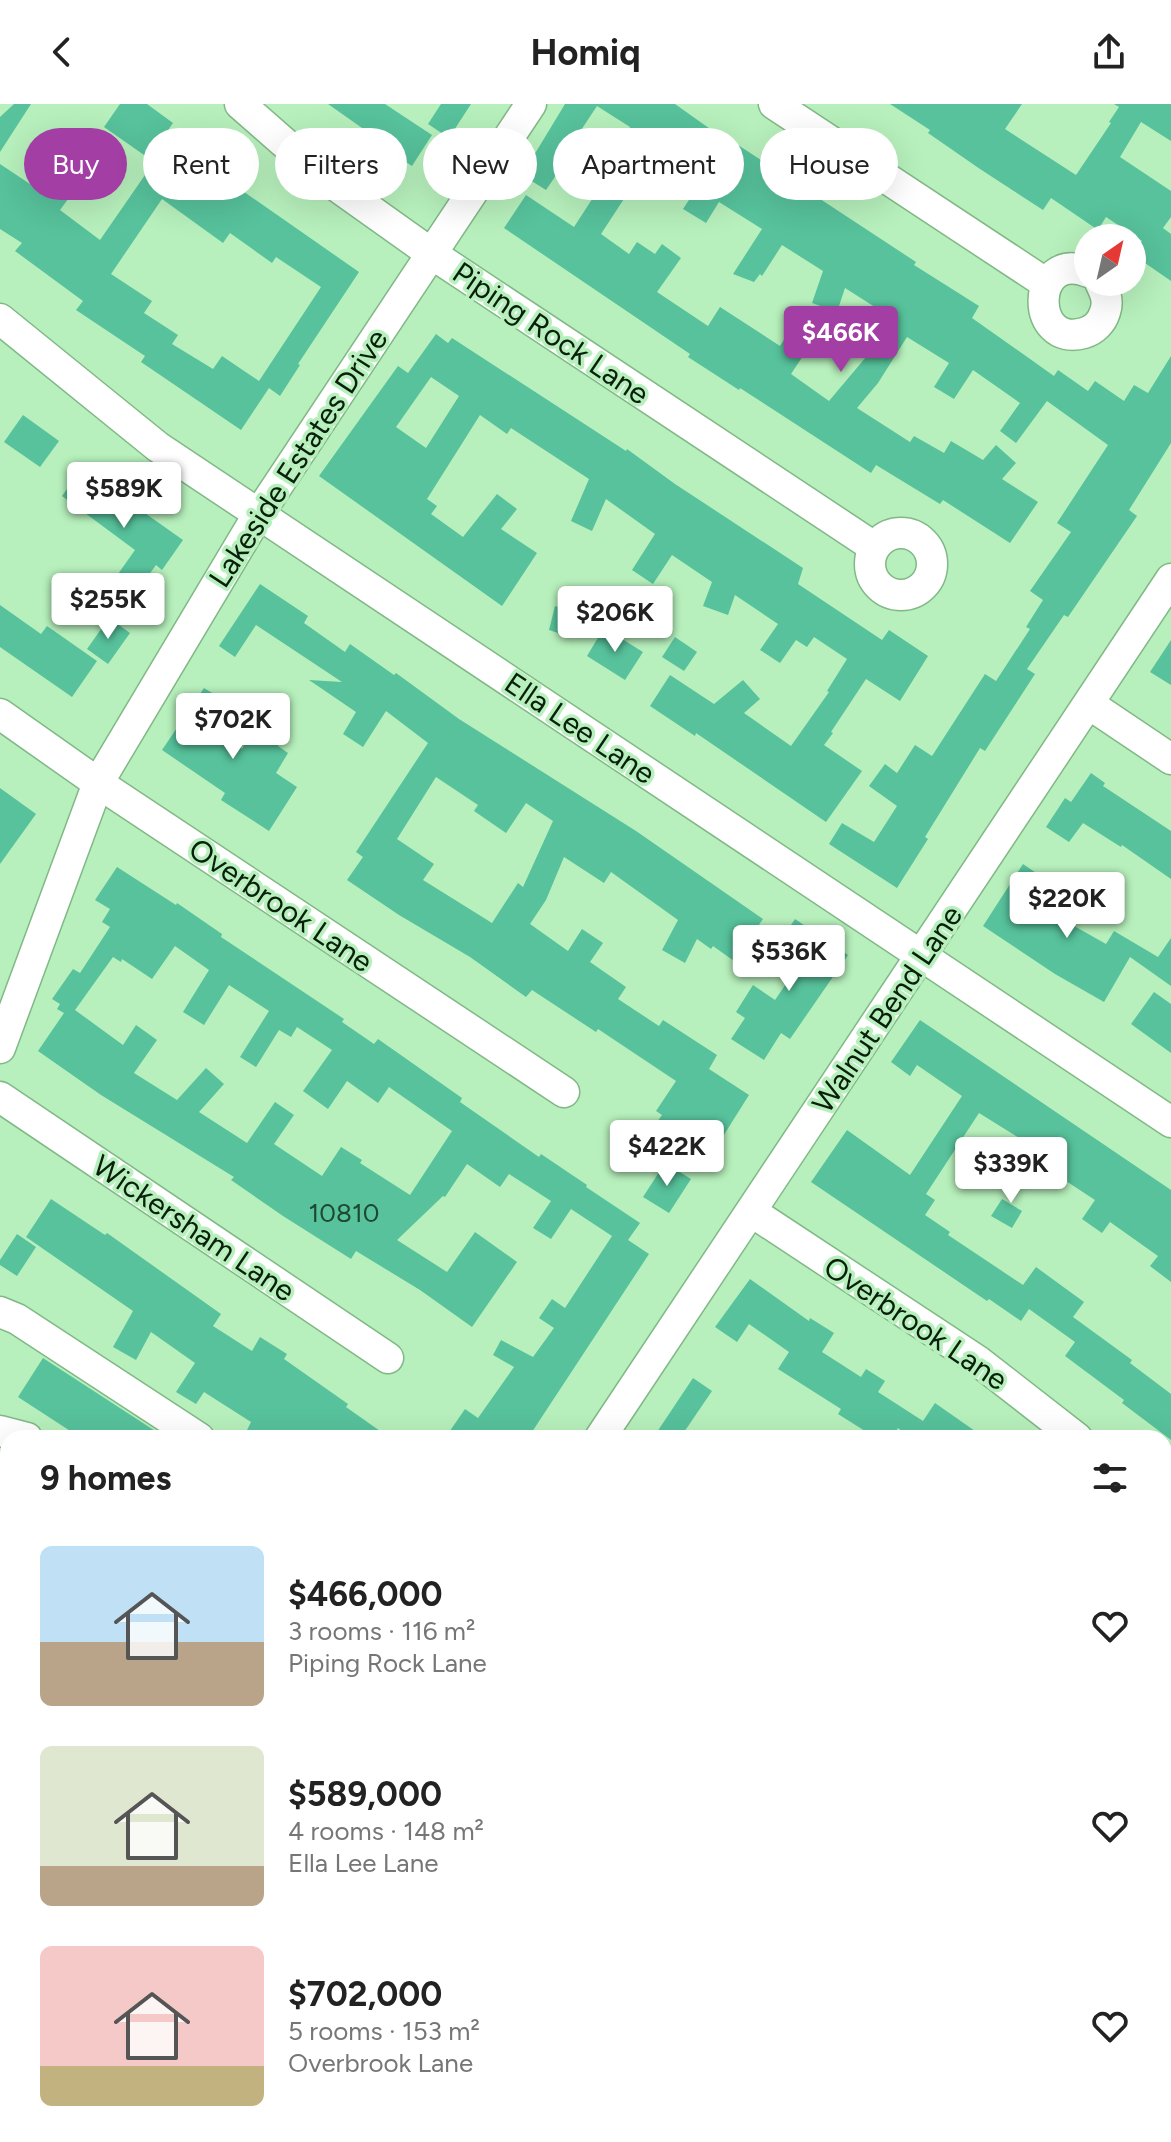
<!DOCTYPE html>
<meta charset="utf-8">
<style>
:root{--surface:#fff;--page:#f6f6f6;--text:#222;--muted:#767676;--accent:#a23ea4}
body{margin:0;font-family:Figtree,sans-serif;background:var(--page);color:var(--text);height:100vh;display:flex;flex-direction:column;font-size:30px;white-space:nowrap}
*{box-sizing:border-box;margin:0}
p{font-size:26px;color:var(--muted)}
.icon{flex:none;width:44px;height:44px;fill:none;stroke:currentColor;stroke-width:2;stroke-linecap:round;stroke-linejoin:round}
.map{position:relative;flex:1;overflow:hidden}
.side{position:absolute;left:0px;top:1326px;width:1172px;height:712px;display:flex;flex-direction:column;background:var(--surface);border-radius:24px 24px 0 0;box-shadow:0 8px 32px #0002}
.side>*{flex:none}
.guide{position:absolute;left:24px;top:24px;width:1124px;height:72px;display:flex;gap:16px}
.needle{width:52px;rotate:34deg}
.controls{position:absolute;left:1074px;top:120px;display:grid;gap:16px}
.controls a{display:grid;place-items:center;width:72px;height:72px;border-radius:50%;background:var(--surface);box-shadow:0 8px 32px #0002;font-size:40px}
.price{position:absolute;translate:-50% -68px;padding:0 18px;border-radius:8px;background:#fff;color:#222;font-size:26px;line-height:52px;filter:drop-shadow(0 2px 4px #0008)}
.price::after{content:'';position:absolute;left:50%;top:48px;width:24px;height:18px;margin-left:-12px;background:inherit;clip-path:polygon(0 0,100% 0,50% 100%)}
.price.current{background:var(--accent);color:#fff}
ul{padding:0;list-style:none}
li{display:flex;align-items:center;gap:24px;height:200px;padding:0 40px}
li span{display:grid;place-items:center;flex:none;width:224px;height:160px;border-radius:12px;color:#555}
li>.icon{margin-inline-start:auto}
span .icon{width:96px;height:96px;fill:#fffc;stroke-width:1}
li b{font-size:34px}
h2{display:flex;justify-content:space-between;align-items:center;height:96px;padding:0 40px;font-size:34px}
.tag{padding:0 28px;border-radius:36px;background:var(--surface);box-shadow:0 8px 32px #0002;font-size:28px;line-height:72px}
.tag.current{background:var(--accent);color:#fff}
header{display:flex;justify-content:space-between;align-items:center;height:104px;padding:0 40px;background:var(--surface);font-size:36px;font-weight:700}
.map>svg:first-child{display:block}
.building{fill:#57c29c;fill-rule:evenodd}
.lines{fill:none;stroke-linecap:round;stroke-linejoin:round}
.minor-casing{stroke:#80b886;stroke-width:33}
.major-casing{stroke:#fff;stroke-width:41}
.minor{stroke:#fff;stroke-width:30}
.major{stroke:#94ebf5;stroke-width:38}
.labels{text-anchor:middle;dominant-baseline:central;stroke-width:7;stroke-linejoin:round;paint-order:stroke}
.number-label{font-size:26px;fill:#1d4831}
.street-label{font-size:30px;fill:#0a200d;stroke:#b7f0bc}
</style>
<header><svg class="icon" aria-label="back" viewBox="0 0 24 24"><path d="M15 5l-7 7 7 7"/></svg>Homiq<svg class="icon" aria-label="share" viewBox="0 0 24 24"><path d="M12 15V3M7 8l5-5 5 5M5 13v7h14v-7"/></svg></header>
<div class="map">
<svg width="1171" height="2038" viewBox="0 0 1171 2038">
<rect width="100%" height="100%" fill="#b7f0bc"/>
<g class="building">
<path d="M 14,0 L 31,0 L 0,48 L 0,13 Z"/>
<path d="M 120,0 L 147,0 L 173,19 L 164,32 L 359,168 L 298,260 L 300,261 L 280,292 L 269,284 L 241,326 L 141,258 L 145,252 L 76,206 L 83,197 L 15,147 L 22,139 L 0,125 L 0,60 L 42,88 L 56,67 L 77,83 L 60,106 L 100,136 L 154,58 L 104,23 ZM 162,95 L 223,139 L 230,129 L 272,159 L 276,153 L 321,183 L 259,277 L 222,252 L 213,265 L 172,240 L 178,231 L 144,209 L 152,197 L 111,170 Z"/>
<path d="M 328,0 L 385,0 L 432,31 L 412,62 L 370,35 L 372,31 Z"/>
<path d="M 441,0 L 471,0 L 449,34 L 428,20 Z"/>
<path d="M 565,0 L 675,0 L 737,44 L 738,41 L 916,158 L 914,161 L 979,202 L 972,214 L 1054,272 L 1058,266 L 1088,287 L 1095,277 L 1124,297 L 1134,281 L 1148,289 L 1171,252 L 1171,339 L 1129,406 L 1137,412 L 1068,513 L 1064,511 L 1027,565 L 1035,570 L 985,647 L 980,644 L 925,733 L 928,735 L 897,784 L 829,740 L 842,719 L 874,738 L 897,702 L 869,682 L 885,660 L 897,669 L 915,641 L 932,652 L 985,570 L 996,577 L 1030,525 L 1026,523 L 1043,496 L 1030,487 L 1071,428 L 1057,419 L 1108,341 L 1047,297 L 1016,339 L 1000,327 L 1020,299 L 973,266 L 954,295 L 934,283 L 949,259 L 907,233 L 878,279 L 857,304 L 910,338 L 914,332 L 944,349 L 951,337 L 983,356 L 996,341 L 1016,359 L 1002,375 L 1038,398 L 1010,439 L 943,396 L 940,400 L 876,361 L 871,369 L 740,284 L 739,286 L 688,253 L 690,250 L 504,124 L 526,91 L 574,123 L 598,86 L 612,95 L 630,23 L 597,2 L 558,61 L 561,64 L 546,86 L 522,71 ZM 651,45 L 700,79 L 683,105 L 706,119 L 719,98 L 762,125 L 733,170 L 754,178 L 760,170 L 762,172 L 782,141 L 823,167 L 812,199 L 837,208 L 845,184 L 889,212 L 873,238 L 877,240 L 829,297 L 791,270 L 811,240 L 790,226 L 780,242 L 720,203 L 708,222 L 657,188 L 681,154 L 662,140 L 655,150 L 637,138 L 629,150 L 601,130 L 635,78 L 642,79 Z"/>
<path d="M 890,0 L 1022,0 L 1005,25 L 1076,71 L 1111,19 L 1109,18 L 1119,3 L 1114,0 L 1171,0 L 1171,37 L 1141,18 L 1120,53 L 1171,87 L 1171,113 L 1163,124 L 1171,130 L 1171,177 L 1132,150 L 1142,137 L 1106,113 L 1098,126 L 1051,94 L 1043,106 L 980,65 L 928,29 L 930,26 Z"/>
<path d="M 436,230 L 448,239 L 452,234 L 626,347 L 627,345 L 675,380 L 803,464 L 798,480 L 882,536 L 889,526 L 928,552 L 900,597 L 866,575 L 831,628 L 833,629 L 824,641 L 862,667 L 826,718 L 696,629 L 695,632 L 650,602 L 670,571 L 714,600 L 743,576 L 760,595 L 744,609 L 791,642 L 829,588 L 827,587 L 847,555 L 814,533 L 807,543 L 796,536 L 780,559 L 760,546 L 778,520 L 735,491 L 728,511 L 703,502 L 712,478 L 672,451 L 653,480 L 632,466 L 655,430 L 606,395 L 592,427 L 571,417 L 589,375 L 511,324 L 507,330 L 480,311 L 427,395 L 437,402 L 431,410 L 463,433 L 497,390 L 517,405 L 501,425 L 537,449 L 502,502 L 319,372 L 398,262 L 408,269 ZM 431,273 L 459,292 L 426,344 L 396,323 Z"/>
<path d="M 23,311 L 59,337 L 40,363 L 4,338 Z"/>
<path d="M 85,360 L 121,386 L 118,390 L 183,436 L 162,466 L 156,461 L 126,502 L 106,487 L 135,446 L 62,392 Z"/>
<path d="M 260,480 L 308,512 L 304,519 L 345,548 L 350,540 L 394,571 L 396,569 L 459,615 L 636,727 L 763,815 L 734,857 L 713,842 L 711,845 L 697,835 L 685,859 L 662,846 L 678,816 L 611,768 L 604,779 L 564,753 L 546,796 L 530,820 L 568,847 L 582,825 L 603,839 L 590,858 L 626,883 L 618,895 L 659,922 L 663,916 L 717,951 L 709,965 L 749,991 L 715,1045 L 681,1023 L 664,1047 L 646,1034 L 662,1011 L 656,1007 L 676,977 L 598,925 L 596,928 L 532,886 L 526,893 L 470,853 L 399,811 L 347,776 L 363,753 L 356,748 L 428,639 L 386,607 L 363,643 L 343,630 L 356,608 L 309,576 L 342,578 L 256,521 L 235,553 L 219,542 ZM 436,673 L 478,701 L 474,707 L 506,729 L 526,699 L 553,717 L 523,783 L 518,779 L 492,819 L 423,776 L 434,760 L 397,735 Z"/>
<path d="M 0,501 L 41,530 L 47,522 L 97,557 L 72,593 L 0,543 Z"/>
<path d="M 555,502 L 574,508 L 567,532 L 549,526 Z"/>
<path d="M 109,514 L 130,529 L 108,560 L 87,545 Z"/>
<path d="M 602,527 L 609,527 L 643,548 L 625,576 L 587,552 Z"/>
<path d="M 675,533 L 697,548 L 684,567 L 662,553 Z"/>
<path d="M 1171,536 L 1171,581 L 1150,568 Z"/>
<path d="M 204,584 L 230,600 L 213,625 L 242,645 L 259,619 L 280,632 L 278,642 L 288,649 L 276,669 L 297,683 L 269,727 L 221,696 L 225,689 L 162,646 Z"/>
<path d="M 1091,669 L 1105,679 L 1103,682 L 1171,727 L 1171,775 L 1122,741 L 1121,743 L 1083,719 L 1069,738 L 1046,723 L 1065,694 L 1071,698 Z"/>
<path d="M 0,684 L 36,710 L 0,760 Z"/>
<path d="M 1023,760 L 1045,775 L 1036,789 L 1072,812 L 1067,818 L 1106,840 L 1114,827 L 1158,853 L 1171,834 L 1171,882 L 1130,853 L 1104,898 L 1055,870 L 983,822 Z"/>
<path d="M 117,763 L 176,801 L 177,799 L 222,830 L 221,833 L 344,915 L 342,918 L 374,940 L 378,935 L 462,994 L 460,998 L 539,1053 L 541,1050 L 587,1081 L 586,1083 L 640,1119 L 628,1136 L 649,1150 L 528,1334 L 445,1334 L 465,1305 L 478,1314 L 514,1263 L 493,1251 L 501,1236 L 533,1253 L 554,1224 L 539,1214 L 552,1195 L 565,1204 L 612,1132 L 571,1105 L 551,1135 L 533,1124 L 551,1097 L 509,1070 L 500,1083 L 467,1060 L 445,1093 L 443,1092 L 397,1136 L 447,1168 L 475,1128 L 517,1158 L 472,1223 L 420,1186 L 356,1147 L 351,1155 L 283,1112 L 231,1076 L 234,1073 L 101,991 L 38,947 L 64,909 L 57,905 L 60,900 L 52,895 L 73,865 L 80,869 L 110,823 L 102,818 L 110,805 L 95,796 ZM 175,842 L 209,866 L 183,908 L 204,921 L 229,881 L 269,907 L 240,953 L 256,963 L 279,926 L 291,933 L 297,923 L 332,946 L 303,987 L 328,1005 L 347,977 L 378,999 L 389,983 L 452,1027 L 410,1091 L 360,1059 L 362,1056 L 341,1043 L 322,1072 L 274,1040 L 294,1011 L 275,998 L 247,1039 L 199,1008 L 224,980 L 206,964 L 177,996 L 134,969 L 157,936 L 136,921 L 123,941 L 75,906 L 113,853 L 121,858 L 122,855 L 152,875 Z"/>
<path d="M 795,815 L 848,851 L 790,935 L 781,929 L 764,956 L 731,935 L 745,914 L 736,908 L 753,881 L 775,896 L 805,852 L 781,836 Z"/>
<path d="M 1154,888 L 1171,900 L 1171,949 L 1131,920 Z"/>
<path d="M 920,916 L 1171,1086 L 1171,1178 L 1150,1162 L 1158,1152 L 1110,1118 L 1102,1129 L 1082,1115 L 1095,1096 L 1034,1056 L 1040,1047 L 979,1009 L 926,1090 L 935,1096 L 925,1111 L 950,1128 L 948,1131 L 1023,1181 L 1036,1163 L 1084,1198 L 1073,1213 L 1132,1256 L 1130,1259 L 1171,1290 L 1171,1336 L 1122,1299 L 1124,1296 L 1065,1252 L 1075,1238 L 1029,1205 L 1021,1217 L 989,1195 L 987,1197 L 811,1078 L 847,1026 L 910,1071 L 962,992 L 917,961 L 910,972 L 891,958 Z"/>
<path d="M 665,1059 L 691,1075 L 669,1109 L 643,1093 Z"/>
<path d="M 51,1095 L 105,1131 L 107,1129 L 221,1210 L 213,1222 L 252,1247 L 260,1233 L 287,1250 L 284,1255 L 348,1300 L 346,1303 L 390,1334 L 243,1334 L 251,1318 L 204,1288 L 196,1300 L 176,1288 L 195,1259 L 151,1228 L 136,1256 L 113,1243 L 133,1207 L 26,1133 Z"/>
<path d="M 1002,1095 L 1022,1107 L 1012,1124 L 991,1112 Z"/>
<path d="M 17,1130 L 36,1143 L 17,1172 L 0,1161 L 0,1156 Z"/>
<path d="M 750,1175 L 809,1217 L 810,1214 L 834,1229 L 822,1248 L 861,1273 L 866,1265 L 885,1277 L 878,1288 L 923,1317 L 935,1299 L 985,1334 L 911,1334 L 898,1324 L 892,1334 L 876,1334 L 838,1310 L 841,1305 L 778,1265 L 789,1248 L 749,1220 L 737,1238 L 715,1223 Z"/>
<path d="M 43,1254 L 166,1334 L 81,1334 L 18,1293 Z"/>
<path d="M 693,1274 L 712,1287 L 680,1334 L 653,1334 Z"/>
</g>
<g class="lines">
<defs>
<g id="minor">
<path d="M 240,0 L 321,71 L 432,150 L 874,443"/>
<path d="M 774,0 L 1047,180"/>
<path d="M 1088,168 C 1030,145 1029,245 1084,229 C 1094,226 1102,218 1105,208 C 1109,197 1105,188 1100,178"/>
<path d="M 0,215 L 158,343 L 1171,1018"/>
<circle cx="901" cy="460" r="31"/>
<path d="M 1089,600 L 1171,655"/>
<path d="M 0,610 L 98,679 L 564,988"/>
<path d="M 0,944 L 98,679 L 258,411 L 531,0"/>
<path d="M 0,993 L 388,1254"/>
<path d="M 752,1108 L 978,1257 L 1077,1334"/>
<path d="M 0,1208 L 17,1215 L 199,1334"/>
<path d="M 0,1327 L 27,1334"/>
<path d="M 600,1334 L 1171,475"/>
<path d="M 0,1404 L 8,1409"/>
<path d="M 1164,1411 L 1171,1417"/>
<path d="M 0,1458 L 8,1462"/>
<path d="M 0,1547 L 8,1535"/>
<path d="M 0,1651 L 8,1657"/>
<path d="M 1164,1848 L 1171,1855"/>
<path d="M 0,1858 L 8,1848"/>
<path d="M 0,1928 L 8,1934"/>
<path d="M 0,2001 L 8,1990"/>
<path d="M 150,2030 L 162,2038"/>
<path d="M 195,2038 L 200,2030"/>
<path d="M 750,2038 L 755,2030"/>
<path d="M 857,2038 L 866,2030"/>
<path d="M 932,2038 L 936,2030"/>
<path d="M 1023,2038 L 1028,2030"/>
</g>
<g id="major">
<path d="M 0,1728 L 8,1733"/>
<path d="M 0,1797 L 8,1802"/>
<path d="M 354,2030 L 367,2038"/>
<path d="M 458,2030 L 471,2038"/>
</g>
</defs>
<use href="#minor" class="minor-casing"/>
<use href="#major" class="major-casing"/>
<use href="#minor" class="minor"/>
<use href="#major" class="major"/>
</g>
<g class="labels">
<g class="number-label">
<text x="344" y="1109">10810</text>
</g>
<g class="street-label">
<text transform="translate(551 229) rotate(34)">Piping Rock Lane</text>
<text transform="translate(298 354) rotate(-57)">Lakeside Estates Drive</text>
<text transform="translate(580 624) rotate(34)">Ella Lee Lane</text>
<text transform="translate(281 801) rotate(34)">Overbrook Lane</text>
<text transform="translate(887 905) rotate(-56)">Walnut Bend Lane</text>
<text transform="translate(194 1124) rotate(34)">Wickersham Lane</text>
<text transform="translate(916 1219) rotate(34)">Overbrook Lane</text>
</g>
</g>
</svg>
<div class="controls">
<a><svg class="needle" viewBox="-14 -14 28 28"><path d="M0-13l5 13h-10z" fill="#e53935"/><path d="M0 13l5-13h-10z" fill="#767676"/></svg></a>
</div>
<b class="price current" style="left:841px;top:270px">$466K</b>
<b class="price" style="left:124px;top:426px">$589K</b>
<b class="price" style="left:108px;top:537px">$255K</b>
<b class="price" style="left:615px;top:550px">$206K</b>
<b class="price" style="left:233px;top:657px">$702K</b>
<b class="price" style="left:1067px;top:836px">$220K</b>
<b class="price" style="left:789px;top:889px">$536K</b>
<b class="price" style="left:667px;top:1084px">$422K</b>
<b class="price" style="left:1011px;top:1101px">$339K</b>
<div class="guide">
<a class="tag current">Buy</a>
<a class="tag">Rent</a>
<a class="tag">Filters</a>
<a class="tag">New</a>
<a class="tag">Apartment</a>
<a class="tag">House</a>
</div>
<section class="side">
<h2>9 homes<svg class="icon" aria-label="filters" viewBox="0 0 24 24"><path d="M4 7h16M4 17h16"/><circle cx="9" cy="7" r="2"/><circle cx="15" cy="17" r="2"/></svg></h2>
<ul>
<li><span style="background:linear-gradient(#bfe0f5 60%,#b9a48a 0)"><svg class="icon" aria-label="home" viewBox="0 0 24 24"><path d="M3 11l9-7 9 7M6 9v11h12V9"/></svg></span><div><b>$466,000</b><p>3 rooms · 116 m²</p><p>Piping Rock Lane</p></div><svg class="icon" aria-label="heart" viewBox="0 0 24 24"><path d="M12 20l-8-8c-3-5 5-10 8-4 3-6 11-1 8 4z"/></svg></li>
<li><span style="background:linear-gradient(#dfe7d0 75%,#b9a48a 0)"><svg class="icon" aria-label="home" viewBox="0 0 24 24"><path d="M3 11l9-7 9 7M6 9v11h12V9"/></svg></span><div><b>$589,000</b><p>4 rooms · 148 m²</p><p>Ella Lee Lane</p></div><svg class="icon" aria-label="heart" viewBox="0 0 24 24"><path d="M12 20l-8-8c-3-5 5-10 8-4 3-6 11-1 8 4z"/></svg></li>
<li><span style="background:linear-gradient(#f6c9c9 75%,#c2b280 0)"><svg class="icon" aria-label="home" viewBox="0 0 24 24"><path d="M3 11l9-7 9 7M6 9v11h12V9"/></svg></span><div><b>$702,000</b><p>5 rooms · 153 m²</p><p>Overbrook Lane</p></div><svg class="icon" aria-label="heart" viewBox="0 0 24 24"><path d="M12 20l-8-8c-3-5 5-10 8-4 3-6 11-1 8 4z"/></svg></li>
</ul>
</section>
</div>
